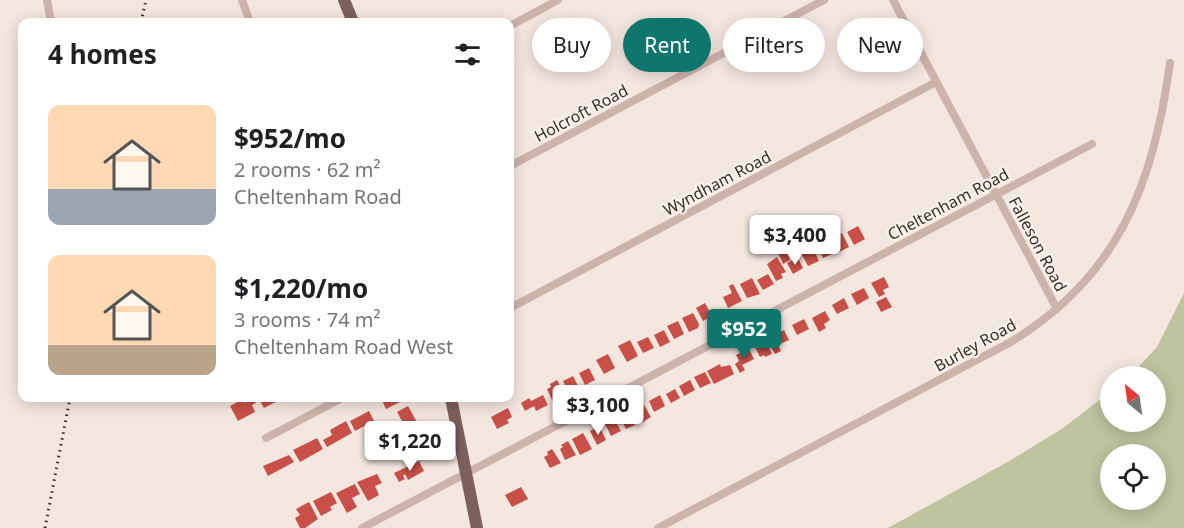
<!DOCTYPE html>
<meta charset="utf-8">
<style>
:root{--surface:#fff;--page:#f2f2f2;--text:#202124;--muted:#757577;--accent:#0f766e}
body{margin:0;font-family:"Noto Sans",sans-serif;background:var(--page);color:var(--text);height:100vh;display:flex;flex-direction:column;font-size:22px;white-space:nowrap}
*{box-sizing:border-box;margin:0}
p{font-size:20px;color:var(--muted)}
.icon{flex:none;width:33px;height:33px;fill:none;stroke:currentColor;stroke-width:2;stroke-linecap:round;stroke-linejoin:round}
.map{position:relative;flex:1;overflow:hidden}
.details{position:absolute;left:18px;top:18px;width:496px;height:384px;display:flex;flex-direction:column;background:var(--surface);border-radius:12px;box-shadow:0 3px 15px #0003}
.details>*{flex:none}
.top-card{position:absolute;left:532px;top:18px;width:561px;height:54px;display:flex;gap:12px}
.needle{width:39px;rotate:331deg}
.controls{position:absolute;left:1100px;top:366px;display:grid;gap:12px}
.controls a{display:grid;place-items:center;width:66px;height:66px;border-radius:50%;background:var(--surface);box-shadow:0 3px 15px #0003;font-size:30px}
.price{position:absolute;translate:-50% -51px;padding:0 14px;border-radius:6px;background:#fff;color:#222;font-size:20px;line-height:39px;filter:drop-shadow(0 2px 3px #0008)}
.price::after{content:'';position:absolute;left:50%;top:36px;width:18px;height:14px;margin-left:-9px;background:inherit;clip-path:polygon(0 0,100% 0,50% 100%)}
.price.selected{background:var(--accent);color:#fff}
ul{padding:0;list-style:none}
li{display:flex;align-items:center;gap:18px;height:150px;padding:0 30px}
li span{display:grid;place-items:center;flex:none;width:168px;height:120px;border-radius:12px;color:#555}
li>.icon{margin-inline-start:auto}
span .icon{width:72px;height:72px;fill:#fffc;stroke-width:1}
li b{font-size:26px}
h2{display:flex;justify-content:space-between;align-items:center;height:72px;padding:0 30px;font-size:26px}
.pill{padding:0 21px;border-radius:27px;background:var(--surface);box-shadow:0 3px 15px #0003;font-size:21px;line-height:54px}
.pill.selected{background:var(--accent);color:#fff}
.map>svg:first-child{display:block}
.green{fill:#bec49e;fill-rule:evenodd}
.building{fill:#c95048}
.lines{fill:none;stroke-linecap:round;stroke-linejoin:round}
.street{stroke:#cdb4aa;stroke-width:8}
.primary{stroke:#7c605b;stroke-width:12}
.rail{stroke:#3a2c2a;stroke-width:3;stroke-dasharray:1.5 4.5;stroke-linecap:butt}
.labels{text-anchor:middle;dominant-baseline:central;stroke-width:4.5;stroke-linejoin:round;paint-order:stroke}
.street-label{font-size:16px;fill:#3a2c2a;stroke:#fbf2ec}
</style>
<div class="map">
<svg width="1184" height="528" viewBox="0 0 1184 528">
<rect width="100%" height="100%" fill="#f4e7df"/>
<path class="green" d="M 1184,293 L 1184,528 L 888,528 L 1011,460 L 1063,428 L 1110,392 L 1110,422 L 1155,422 L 1155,376 L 1130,376 L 1157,347 ZM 1155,454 L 1155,500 L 1110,500 L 1110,454 Z"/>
<g class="building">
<path d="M 858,226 L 865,239 L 854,245 L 847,232 Z"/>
<path d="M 842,233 L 849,247 L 839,252 L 832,239 Z"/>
<path d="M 827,240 L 834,253 L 823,258 L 817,245 Z"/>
<path d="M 785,249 L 790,260 L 783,264 L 778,253 Z"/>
<path d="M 806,249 L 807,252 L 813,249 L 819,261 L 808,266 L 802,255 L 802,251 Z"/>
<path d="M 777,257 L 786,272 L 781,274 L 783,278 L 776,281 L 767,264 Z"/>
<path d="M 798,258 L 803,268 L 793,274 L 787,263 Z"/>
<path d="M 768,274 L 774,284 L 763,290 L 757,280 Z"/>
<path d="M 884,277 L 889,287 L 883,290 L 885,294 L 879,297 L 871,283 Z"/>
<path d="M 752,278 L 760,294 L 747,298 L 740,284 Z"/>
<path d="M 733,284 L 742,301 L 728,308 L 723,297 L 732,293 L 729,286 Z"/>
<path d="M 864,288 L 869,298 L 857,305 L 851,294 Z"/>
<path d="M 886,297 L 892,307 L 881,312 L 876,302 Z"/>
<path d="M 844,298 L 849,308 L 837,314 L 832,305 Z"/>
<path d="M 705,303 L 712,316 L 703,321 L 696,308 Z"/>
<path d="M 825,311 L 830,320 L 824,324 L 826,328 L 819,332 L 812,318 Z"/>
<path d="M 693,313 L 699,324 L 698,328 L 689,332 L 682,318 Z"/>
<path d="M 804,319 L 809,329 L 797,335 L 792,325 Z"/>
<path d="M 678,321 L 684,334 L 674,339 L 667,326 Z"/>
<path d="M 664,330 L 670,342 L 660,347 L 654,335 Z"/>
<path d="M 784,330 L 789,340 L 778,345 L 781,351 L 775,354 L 770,345 L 775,343 L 772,337 Z"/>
<path d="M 648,337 L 654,348 L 643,353 L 637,342 Z"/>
<path d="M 630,340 L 638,356 L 627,362 L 618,346 Z"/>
<path d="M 765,340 L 772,354 L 765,357 L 764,355 L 760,357 L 754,345 Z"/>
<path d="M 749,349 L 754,359 L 742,365 L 745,370 L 740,373 L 735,364 L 739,361 L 736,355 Z"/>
<path d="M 608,354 L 615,368 L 604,374 L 596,360 Z"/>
<path d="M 720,364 L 721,367 L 730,365 L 734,374 L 714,384 L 707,371 Z"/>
<path d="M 589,368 L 595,380 L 585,385 L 579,373 Z"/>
<path d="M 705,372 L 711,383 L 700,388 L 694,377 Z"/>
<path d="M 573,376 L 579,388 L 569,393 L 563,381 Z"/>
<path d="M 557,380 L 565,396 L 553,402 L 547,389 L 551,387 L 550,384 Z"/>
<path d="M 690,380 L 695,390 L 684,396 L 679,386 Z"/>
<path d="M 675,389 L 680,398 L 671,403 L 666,394 Z"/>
<path d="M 543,395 L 548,405 L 536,411 L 534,406 L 525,411 L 521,403 L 529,398 L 531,401 Z"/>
<path d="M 660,395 L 665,406 L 654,412 L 649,401 Z"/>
<path d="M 245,398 L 253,398 L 256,403 L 252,405 L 255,412 L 238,421 L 230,406 L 243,399 L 245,403 L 247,401 Z"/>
<path d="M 258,398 L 283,398 L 264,408 Z"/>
<path d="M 381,398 L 408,398 L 386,409 Z"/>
<path d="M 644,405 L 651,417 L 641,423 L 634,410 Z"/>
<path d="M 408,406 L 418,424 L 407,430 L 397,412 Z"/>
<path d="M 508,408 L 512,417 L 507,420 L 509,423 L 497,429 L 491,417 Z"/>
<path d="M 369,411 L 374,421 L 355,431 L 350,421 Z"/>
<path d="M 629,413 L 635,425 L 626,429 L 620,417 Z"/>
<path d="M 614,419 L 621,431 L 611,436 L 605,424 Z"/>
<path d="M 346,421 L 352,433 L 327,447 L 323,440 L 332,435 L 330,430 Z"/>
<path d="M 599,426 L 606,440 L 597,445 L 590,431 Z"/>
<path d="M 414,432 L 421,446 L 415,449 L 418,453 L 409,458 L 402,439 Z"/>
<path d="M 583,433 L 592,449 L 580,455 L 572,439 Z"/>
<path d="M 317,438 L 323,449 L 300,462 L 293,450 Z"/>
<path d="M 568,441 L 576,455 L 565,460 L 560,449 L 563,447 L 561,445 Z"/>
<path d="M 552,449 L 561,463 L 550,468 L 544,457 L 548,455 L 547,452 Z"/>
<path d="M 289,455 L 294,462 L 268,476 L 263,466 Z"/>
<path d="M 419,461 L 424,471 L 408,480 L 405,474 L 403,476 L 405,479 L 399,482 L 394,473 Z"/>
<path d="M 377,474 L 382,483 L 375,486 L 379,495 L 368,501 L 357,482 Z"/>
<path d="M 355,484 L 360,494 L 352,498 L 357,507 L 347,513 L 336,493 Z"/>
<path d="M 521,487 L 528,499 L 512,507 L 505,495 Z"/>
<path d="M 331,492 L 337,503 L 330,507 L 332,510 L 321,516 L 313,501 Z"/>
<path d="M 309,502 L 318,519 L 305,528 L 300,528 L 295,518 L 300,515 L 296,509 Z"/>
</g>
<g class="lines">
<g class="street">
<path d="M 47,0 L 51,22"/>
<path d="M 242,0 L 250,22"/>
<path d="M 893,0 L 1057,309"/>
<path d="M 510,26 L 558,0"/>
<path d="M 510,166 L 824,0"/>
<path d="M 510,308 L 936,82"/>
<path d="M 266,438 L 342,398"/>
<path d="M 362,528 L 1092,144"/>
<path d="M 658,528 L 1009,343 C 1119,277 1153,185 1170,63"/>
</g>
<g class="primary">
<path d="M 344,0 L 353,22"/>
<path d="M 451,398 L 477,528"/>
</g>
<g class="rail">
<path d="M 141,22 L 146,0"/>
<path d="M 45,528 L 70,398"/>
</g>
</g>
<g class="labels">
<g class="street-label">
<text transform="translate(581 113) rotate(-28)">Holcroft Road</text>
<text transform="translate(717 183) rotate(-28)">Wyndham Road</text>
<text transform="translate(948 204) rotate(-28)">Cheltenham Road</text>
<text transform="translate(1038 244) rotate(62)">Falleson Road</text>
<text transform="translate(975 345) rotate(-29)">Burley Road</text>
</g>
</g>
</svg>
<div class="controls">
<a><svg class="needle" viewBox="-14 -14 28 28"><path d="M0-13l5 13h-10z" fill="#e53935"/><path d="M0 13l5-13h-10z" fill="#757577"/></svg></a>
<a><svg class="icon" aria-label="locate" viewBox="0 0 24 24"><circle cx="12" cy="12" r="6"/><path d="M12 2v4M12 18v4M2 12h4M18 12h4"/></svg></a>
</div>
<b class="price" style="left:795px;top:266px">$3,400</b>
<b class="price selected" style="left:744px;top:360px">$952</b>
<b class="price" style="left:598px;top:436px">$3,100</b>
<b class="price" style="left:410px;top:472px">$1,220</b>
<div class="top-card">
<a class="pill">Buy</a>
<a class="pill selected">Rent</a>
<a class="pill">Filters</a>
<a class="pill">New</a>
</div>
<section class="details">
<h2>4 homes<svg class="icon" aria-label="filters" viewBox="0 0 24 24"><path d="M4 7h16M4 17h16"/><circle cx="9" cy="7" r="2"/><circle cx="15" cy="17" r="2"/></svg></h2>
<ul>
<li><span style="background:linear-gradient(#ffd9b3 70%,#9aa5b1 0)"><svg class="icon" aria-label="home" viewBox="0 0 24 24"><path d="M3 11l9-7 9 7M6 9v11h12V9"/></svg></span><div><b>$952/mo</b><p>2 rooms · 62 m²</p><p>Cheltenham Road</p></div></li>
<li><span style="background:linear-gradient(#ffd9b3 75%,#b9a48a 0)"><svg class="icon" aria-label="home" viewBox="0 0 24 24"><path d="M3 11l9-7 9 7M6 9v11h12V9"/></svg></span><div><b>$1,220/mo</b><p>3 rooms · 74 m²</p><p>Cheltenham Road West</p></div></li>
</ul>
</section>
</div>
